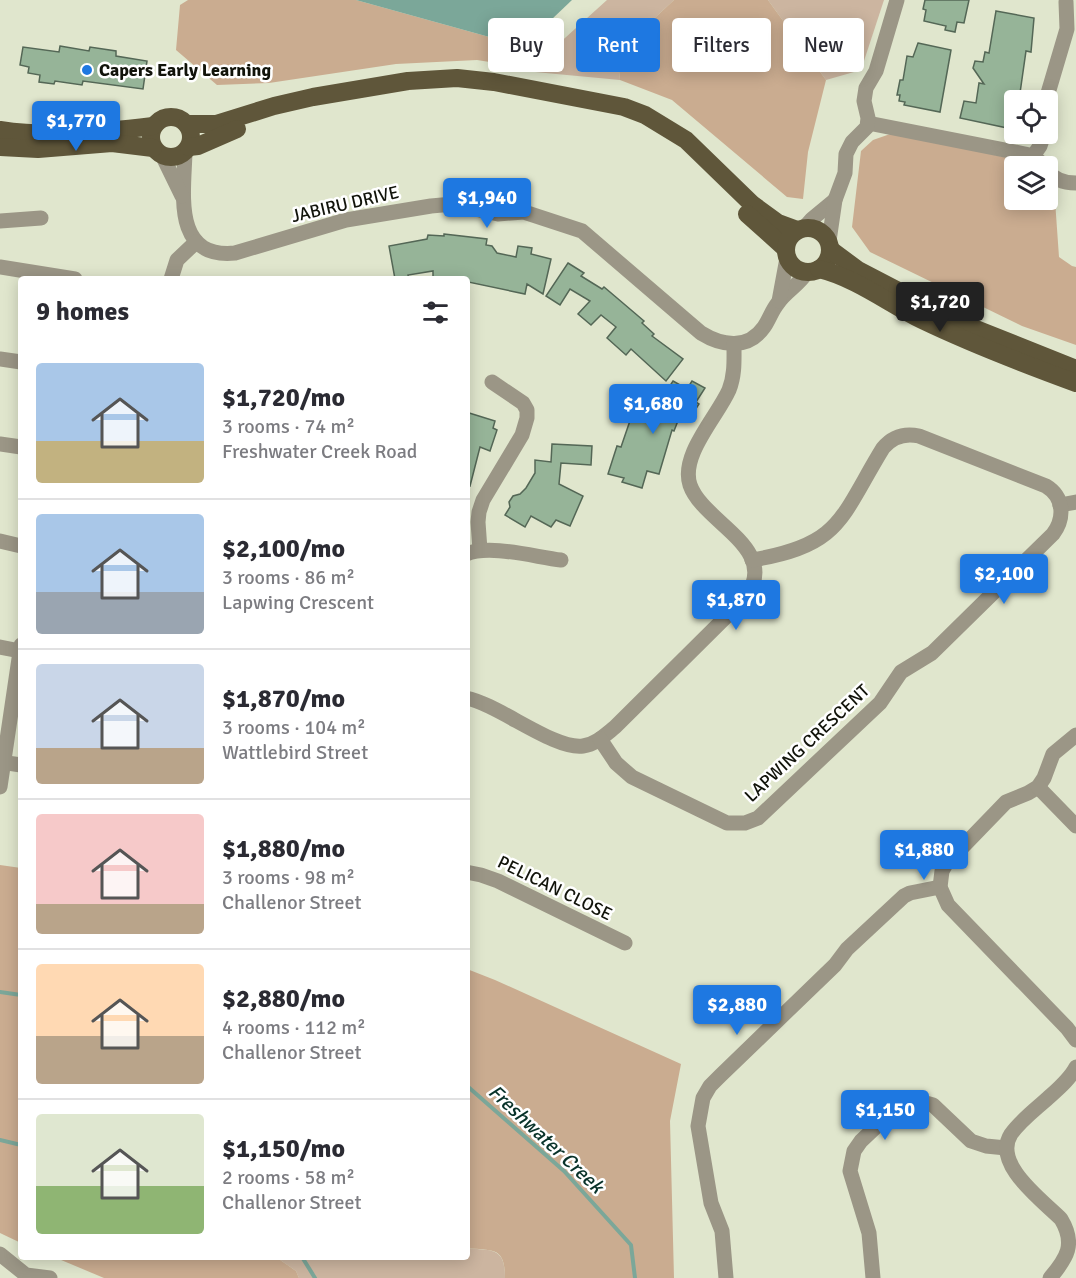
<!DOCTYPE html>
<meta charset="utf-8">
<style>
:root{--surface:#fff;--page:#f7f7f7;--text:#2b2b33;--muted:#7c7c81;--line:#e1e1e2;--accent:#1e78e1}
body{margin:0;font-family:Signika,sans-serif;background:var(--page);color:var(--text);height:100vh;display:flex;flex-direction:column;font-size:22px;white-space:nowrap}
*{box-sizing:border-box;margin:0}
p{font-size:20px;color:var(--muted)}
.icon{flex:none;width:33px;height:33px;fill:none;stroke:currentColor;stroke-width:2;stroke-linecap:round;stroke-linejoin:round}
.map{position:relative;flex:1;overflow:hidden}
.side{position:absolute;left:18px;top:276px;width:452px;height:984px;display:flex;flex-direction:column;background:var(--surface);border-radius:6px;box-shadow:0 3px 15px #0003}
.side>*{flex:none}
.hud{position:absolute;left:488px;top:18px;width:498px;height:54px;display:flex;gap:12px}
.buttons{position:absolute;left:1004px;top:90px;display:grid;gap:12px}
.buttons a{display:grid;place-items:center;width:54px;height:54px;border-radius:6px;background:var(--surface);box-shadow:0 3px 15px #0003;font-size:30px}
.price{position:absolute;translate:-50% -51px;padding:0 14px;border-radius:6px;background:var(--accent);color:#fff;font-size:20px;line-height:39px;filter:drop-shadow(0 2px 3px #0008)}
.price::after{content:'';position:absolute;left:50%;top:36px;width:18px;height:14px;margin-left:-9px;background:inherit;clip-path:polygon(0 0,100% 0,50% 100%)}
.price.active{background:#222;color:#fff}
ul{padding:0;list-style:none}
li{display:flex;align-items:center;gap:18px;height:150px;padding:0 18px}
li+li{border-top:2px solid var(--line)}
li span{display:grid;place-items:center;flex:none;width:168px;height:120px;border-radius:6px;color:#555}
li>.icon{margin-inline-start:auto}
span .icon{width:72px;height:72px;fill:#fffc;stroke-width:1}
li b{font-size:26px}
h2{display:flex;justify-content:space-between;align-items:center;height:72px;padding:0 18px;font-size:26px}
.tag{padding:0 21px;border-radius:6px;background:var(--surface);box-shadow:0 3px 15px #0003;font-size:21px;line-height:54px}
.tag.active{background:var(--accent);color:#fff}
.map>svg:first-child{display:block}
.green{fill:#ccb5a0}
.forest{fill:#caac90}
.water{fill:#7ba799}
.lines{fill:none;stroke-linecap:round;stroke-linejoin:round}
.stream{stroke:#7ba799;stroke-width:4}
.building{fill:#96b498;stroke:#546756;stroke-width:1.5}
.minor{stroke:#9b9686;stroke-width:15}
.major{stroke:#5f563a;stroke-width:18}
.poi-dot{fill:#1e78e1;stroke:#fff;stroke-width:2}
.labels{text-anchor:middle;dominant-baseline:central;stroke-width:5;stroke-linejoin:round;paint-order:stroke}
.poi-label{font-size:18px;font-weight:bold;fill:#11130a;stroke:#fff;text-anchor:start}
.street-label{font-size:18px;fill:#11130a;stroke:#fff}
.water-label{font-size:20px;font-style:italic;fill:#083229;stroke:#fff}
</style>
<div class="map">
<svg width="1076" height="1278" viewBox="0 0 1076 1278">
<rect width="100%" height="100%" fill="#e0e6cd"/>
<g class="green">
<path d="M 607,0 L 674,0 L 617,53 L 620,80 L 535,72 L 534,66 Z"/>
<path d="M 768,0 L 884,0 L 861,70 L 826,80 Z"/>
<path d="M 467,1248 C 493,1251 505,1247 505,1278 L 299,1278 L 296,1271 L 276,1257 L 466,1257 Z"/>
</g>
<g class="forest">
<path d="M 188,0 L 356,0 L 511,43 L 515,66 L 477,60 L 396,64 L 269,83 L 217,85 L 176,50 L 180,5 Z"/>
<path d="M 674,0 L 768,0 L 826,80 L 808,152 L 803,199 L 787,197 L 672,100 L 620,80 L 617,53 Z"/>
<path d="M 893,133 L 1027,162 L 1033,166 L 1014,166 L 1014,200 L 1047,200 L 1047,180 L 1054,186 L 1059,257 L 1072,266 L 1076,267 L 1076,345 L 1022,326 L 870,252 L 852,227 L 861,151 L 873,140 Z"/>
<path d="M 0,865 L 21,868 L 21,1149 L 19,1152 L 21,1153 L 21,1243 L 0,1233 Z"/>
<path d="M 467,969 L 495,980 L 681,1064 L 670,1121 L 674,1278 L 505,1278 C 505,1246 493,1251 467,1248 Z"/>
<path d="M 54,1257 L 276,1257 L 296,1271 L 299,1278 L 104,1278 Z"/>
</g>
<path class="water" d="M 356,0 L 572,0 L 551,20 L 511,43 Z"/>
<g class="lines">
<g class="stream">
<path d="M 0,992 L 21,995"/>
<path d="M 466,1085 L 564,1171 L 631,1245 L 635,1278"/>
<path d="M 0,1140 L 21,1145"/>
<path d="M 302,1257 L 315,1278"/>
</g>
</g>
<g class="building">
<path d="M 925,0 L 969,0 L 964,23 L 957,22 L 955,32 L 945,30 L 946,26 L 924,21 L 926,10 L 923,9 Z"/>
<path d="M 996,11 L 1034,18 L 1031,52 L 1026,51 L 1019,100 L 1014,100 L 1012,129 L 960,118 L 964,101 L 976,103 L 979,83 L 984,84 L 973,68 L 975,61 L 983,62 L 985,52 L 989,53 Z"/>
<path d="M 918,43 L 951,50 L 940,112 L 904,105 L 905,102 L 899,101 L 900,95 L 897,95 L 900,80 L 903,80 L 907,56 L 913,57 Z"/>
<path d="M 60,46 L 89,51 L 90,47 L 116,51 L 116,56 L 147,61 L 143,89 L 83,81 L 82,85 L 55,81 L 54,84 L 39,82 L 40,75 L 28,73 L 29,67 L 20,65 L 23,47 L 59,52 Z"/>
<path d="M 444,234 L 487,239 L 486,245 L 492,246 L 497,253 L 516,257 L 518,246 L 532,248 L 531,254 L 551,259 L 543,294 L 527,284 L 525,294 L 468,282 L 468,279 L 433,279 L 433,271 L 408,275 L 409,279 L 395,279 L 389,246 L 427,239 L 428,235 L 444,236 Z"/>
<path d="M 568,263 L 584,273 L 581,276 L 602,289 L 604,287 L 617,298 L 644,321 L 642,323 L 654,334 L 652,336 L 683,359 L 666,381 L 631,349 L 626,355 L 607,338 L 616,327 L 601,315 L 591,325 L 578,314 L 590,301 L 570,289 L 560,305 L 546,296 Z"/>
<path d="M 673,381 L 687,389 L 692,381 L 705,388 L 696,402 L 699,404 L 690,418 L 681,413 L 674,431 L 672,430 L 659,474 L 647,471 L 642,488 L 622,482 L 624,478 L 608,474 L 617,446 L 621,447 L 633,412 L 651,416 Z"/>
<path d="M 466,412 L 495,421 L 493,428 L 497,430 L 490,451 L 480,447 L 470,486 L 466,485 Z"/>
<path d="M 552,444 L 592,446 L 591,465 L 561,463 L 559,484 L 583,496 L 570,526 L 556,520 L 551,527 L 531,516 L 525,527 L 505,515 L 510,507 L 509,502 L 513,496 L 520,494 L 526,488 L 535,473 L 535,460 L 551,462 Z"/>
</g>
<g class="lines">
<g class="minor">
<path d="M 1046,100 L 1067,29 L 1066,2"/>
<path d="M 868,123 L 1025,154 L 1033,156 L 1045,166"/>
<path d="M 185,152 C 184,193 172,259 235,253 L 346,220 L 431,206 L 453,204 L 498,214 L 524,212 L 582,231 L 701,333 C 722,346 748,350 764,327 C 769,320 772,310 778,303 C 786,291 799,285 807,272"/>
<path d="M 162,155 L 182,196"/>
<path d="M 1033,156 L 1040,146 L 1044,134"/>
<path d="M 1047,170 C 1054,180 1064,183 1076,183"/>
<path d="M 0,221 L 41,218"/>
<path d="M 805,227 L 812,219 L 835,200"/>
<path d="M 829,241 L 835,200 L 845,173 L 846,154 L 852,142 L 867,127 L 868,118 L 864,101 L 866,88 L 876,71 L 897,0"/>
<path d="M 0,267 L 75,279"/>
<path d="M 171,279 L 177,260 L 196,242"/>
<path d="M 779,301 L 787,258"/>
<path d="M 0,359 L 21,362"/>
<path d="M 0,444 L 21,447"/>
<path d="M 1060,505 L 1076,502"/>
<path d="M 0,541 L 21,546"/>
<path d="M 480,550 L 478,522 L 479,512 L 483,500 L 522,435 L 527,418 L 527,410 L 523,403 L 492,382"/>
<path d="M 466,554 C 490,544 535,557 561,560"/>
<path d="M 0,647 L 20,651"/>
<path d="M 466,698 C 498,704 554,750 583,746 C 596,744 605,735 615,727 L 746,597 C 781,548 703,523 690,485 C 680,455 717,417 729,390 C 735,375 734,360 734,345"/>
<path d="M 1076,735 L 1053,754 L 1044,778 L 1038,787 L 1028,793 L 1006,802 L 946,864 L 942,871 L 940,887 L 948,905 L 1067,1028 L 1076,1040"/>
<path d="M 600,739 L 616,763 L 632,777 L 727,823 L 745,823 L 758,818 L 880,703 L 901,672 L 932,653 L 1053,534 C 1065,518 1064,497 1046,486 L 919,436 C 905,433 893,436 883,448 C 840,518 842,545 752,560"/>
<path d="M 0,762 L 21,765"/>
<path d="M 0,787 L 21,645"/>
<path d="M 1038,787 L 1076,826"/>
<path d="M 466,872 L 481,875 L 498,881 L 625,943"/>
<path d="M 0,1254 L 26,1275 L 50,1278"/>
<path d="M 726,1278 L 722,1231 L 711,1203 L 698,1126 L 703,1098 L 710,1086 L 720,1076 L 835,965 L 847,949 L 904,896 L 910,893 L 940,887"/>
<path d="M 873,1278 L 869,1233 L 850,1171 L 854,1151 L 861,1141 L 896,1108 L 905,1102 L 915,1100 L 933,1105 L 971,1141 L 986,1146 L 1006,1148"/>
<path d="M 1050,1278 C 1067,1258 1076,1244 1061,1219 C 1042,1200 992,1164 1011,1134 C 1021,1120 1036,1109 1048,1098 C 1058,1089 1070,1079 1076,1067"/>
</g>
<g class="major">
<circle cx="171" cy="137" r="20"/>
<path d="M 187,124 L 216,124 L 274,106 L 313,97 L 408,81 L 457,78 L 494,82 L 624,107 L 645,115 L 686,140 L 752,204 L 778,223 L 797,230"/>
<path d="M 0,130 C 51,138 102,132 153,126"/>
<path d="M 0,147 L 38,149 L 112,143 L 153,148"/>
<path d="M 189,147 L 198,146 L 237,129"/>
<path d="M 747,214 L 786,249"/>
<circle cx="808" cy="250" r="22"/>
<path d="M 831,250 L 858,270 L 956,321 L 1076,369"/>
<path d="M 819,269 C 856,278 888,303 922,320 C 972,344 1024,364 1076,383"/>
</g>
</g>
<circle class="poi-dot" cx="87" cy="70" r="6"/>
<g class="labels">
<g class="poi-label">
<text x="99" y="70">Capers Early Learning</text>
</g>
<g class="street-label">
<text transform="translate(345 204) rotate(-13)">JABIRU DRIVE</text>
<text transform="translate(807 743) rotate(-43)">LAPWING CRESCENT</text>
<text transform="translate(555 888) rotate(26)">PELICAN CLOSE</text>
</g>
<g class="water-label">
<text transform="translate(546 1139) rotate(43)">Freshwater Creek</text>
</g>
</g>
</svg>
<div class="buttons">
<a><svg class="icon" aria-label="locate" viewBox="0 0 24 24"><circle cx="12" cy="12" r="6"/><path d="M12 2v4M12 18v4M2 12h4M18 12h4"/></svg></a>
<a><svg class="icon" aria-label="layers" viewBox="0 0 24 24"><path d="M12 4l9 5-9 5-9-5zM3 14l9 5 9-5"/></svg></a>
</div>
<b class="price" style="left:76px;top:152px">$1,770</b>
<b class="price" style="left:487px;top:229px">$1,940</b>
<b class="price active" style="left:940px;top:333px">$1,720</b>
<b class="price" style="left:653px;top:435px">$1,680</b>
<b class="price" style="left:1004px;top:605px">$2,100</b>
<b class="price" style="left:736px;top:631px">$1,870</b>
<b class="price" style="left:924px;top:881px">$1,880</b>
<b class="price" style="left:737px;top:1036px">$2,880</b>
<b class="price" style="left:885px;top:1141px">$1,150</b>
<div class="hud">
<a class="tag">Buy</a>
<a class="tag active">Rent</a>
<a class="tag">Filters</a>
<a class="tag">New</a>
</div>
<section class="side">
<h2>9 homes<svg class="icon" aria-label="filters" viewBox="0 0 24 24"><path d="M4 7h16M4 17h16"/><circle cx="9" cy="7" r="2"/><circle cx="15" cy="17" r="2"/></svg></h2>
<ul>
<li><span style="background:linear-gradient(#a9c7e8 65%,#c2b280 0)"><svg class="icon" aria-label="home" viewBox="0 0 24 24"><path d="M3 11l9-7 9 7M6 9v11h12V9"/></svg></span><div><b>$1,720/mo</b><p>3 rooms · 74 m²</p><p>Freshwater Creek Road</p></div></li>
<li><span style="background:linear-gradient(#a9c7e8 65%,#9aa5b1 0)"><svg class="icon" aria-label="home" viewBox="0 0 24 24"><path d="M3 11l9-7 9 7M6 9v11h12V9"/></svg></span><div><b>$2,100/mo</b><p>3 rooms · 86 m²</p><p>Lapwing Crescent</p></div></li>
<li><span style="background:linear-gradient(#c9d6e8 70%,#b9a48a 0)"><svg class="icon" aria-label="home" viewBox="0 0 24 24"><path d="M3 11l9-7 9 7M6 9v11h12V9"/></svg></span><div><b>$1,870/mo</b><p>3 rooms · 104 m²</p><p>Wattlebird Street</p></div></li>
<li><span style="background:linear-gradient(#f6c9c9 75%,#b9a48a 0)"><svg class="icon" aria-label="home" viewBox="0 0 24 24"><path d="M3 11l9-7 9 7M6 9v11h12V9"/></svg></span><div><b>$1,880/mo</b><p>3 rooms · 98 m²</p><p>Challenor Street</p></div></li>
<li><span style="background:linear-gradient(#ffd9b3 60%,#b9a48a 0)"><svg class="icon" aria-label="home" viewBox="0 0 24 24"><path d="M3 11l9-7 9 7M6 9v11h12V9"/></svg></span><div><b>$2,880/mo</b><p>4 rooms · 112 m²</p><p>Challenor Street</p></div></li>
<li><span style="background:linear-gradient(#dfe7d0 60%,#8fb573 0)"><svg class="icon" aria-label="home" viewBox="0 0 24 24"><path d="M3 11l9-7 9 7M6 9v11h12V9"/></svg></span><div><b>$1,150/mo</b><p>2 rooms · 58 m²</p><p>Challenor Street</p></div></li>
</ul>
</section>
</div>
